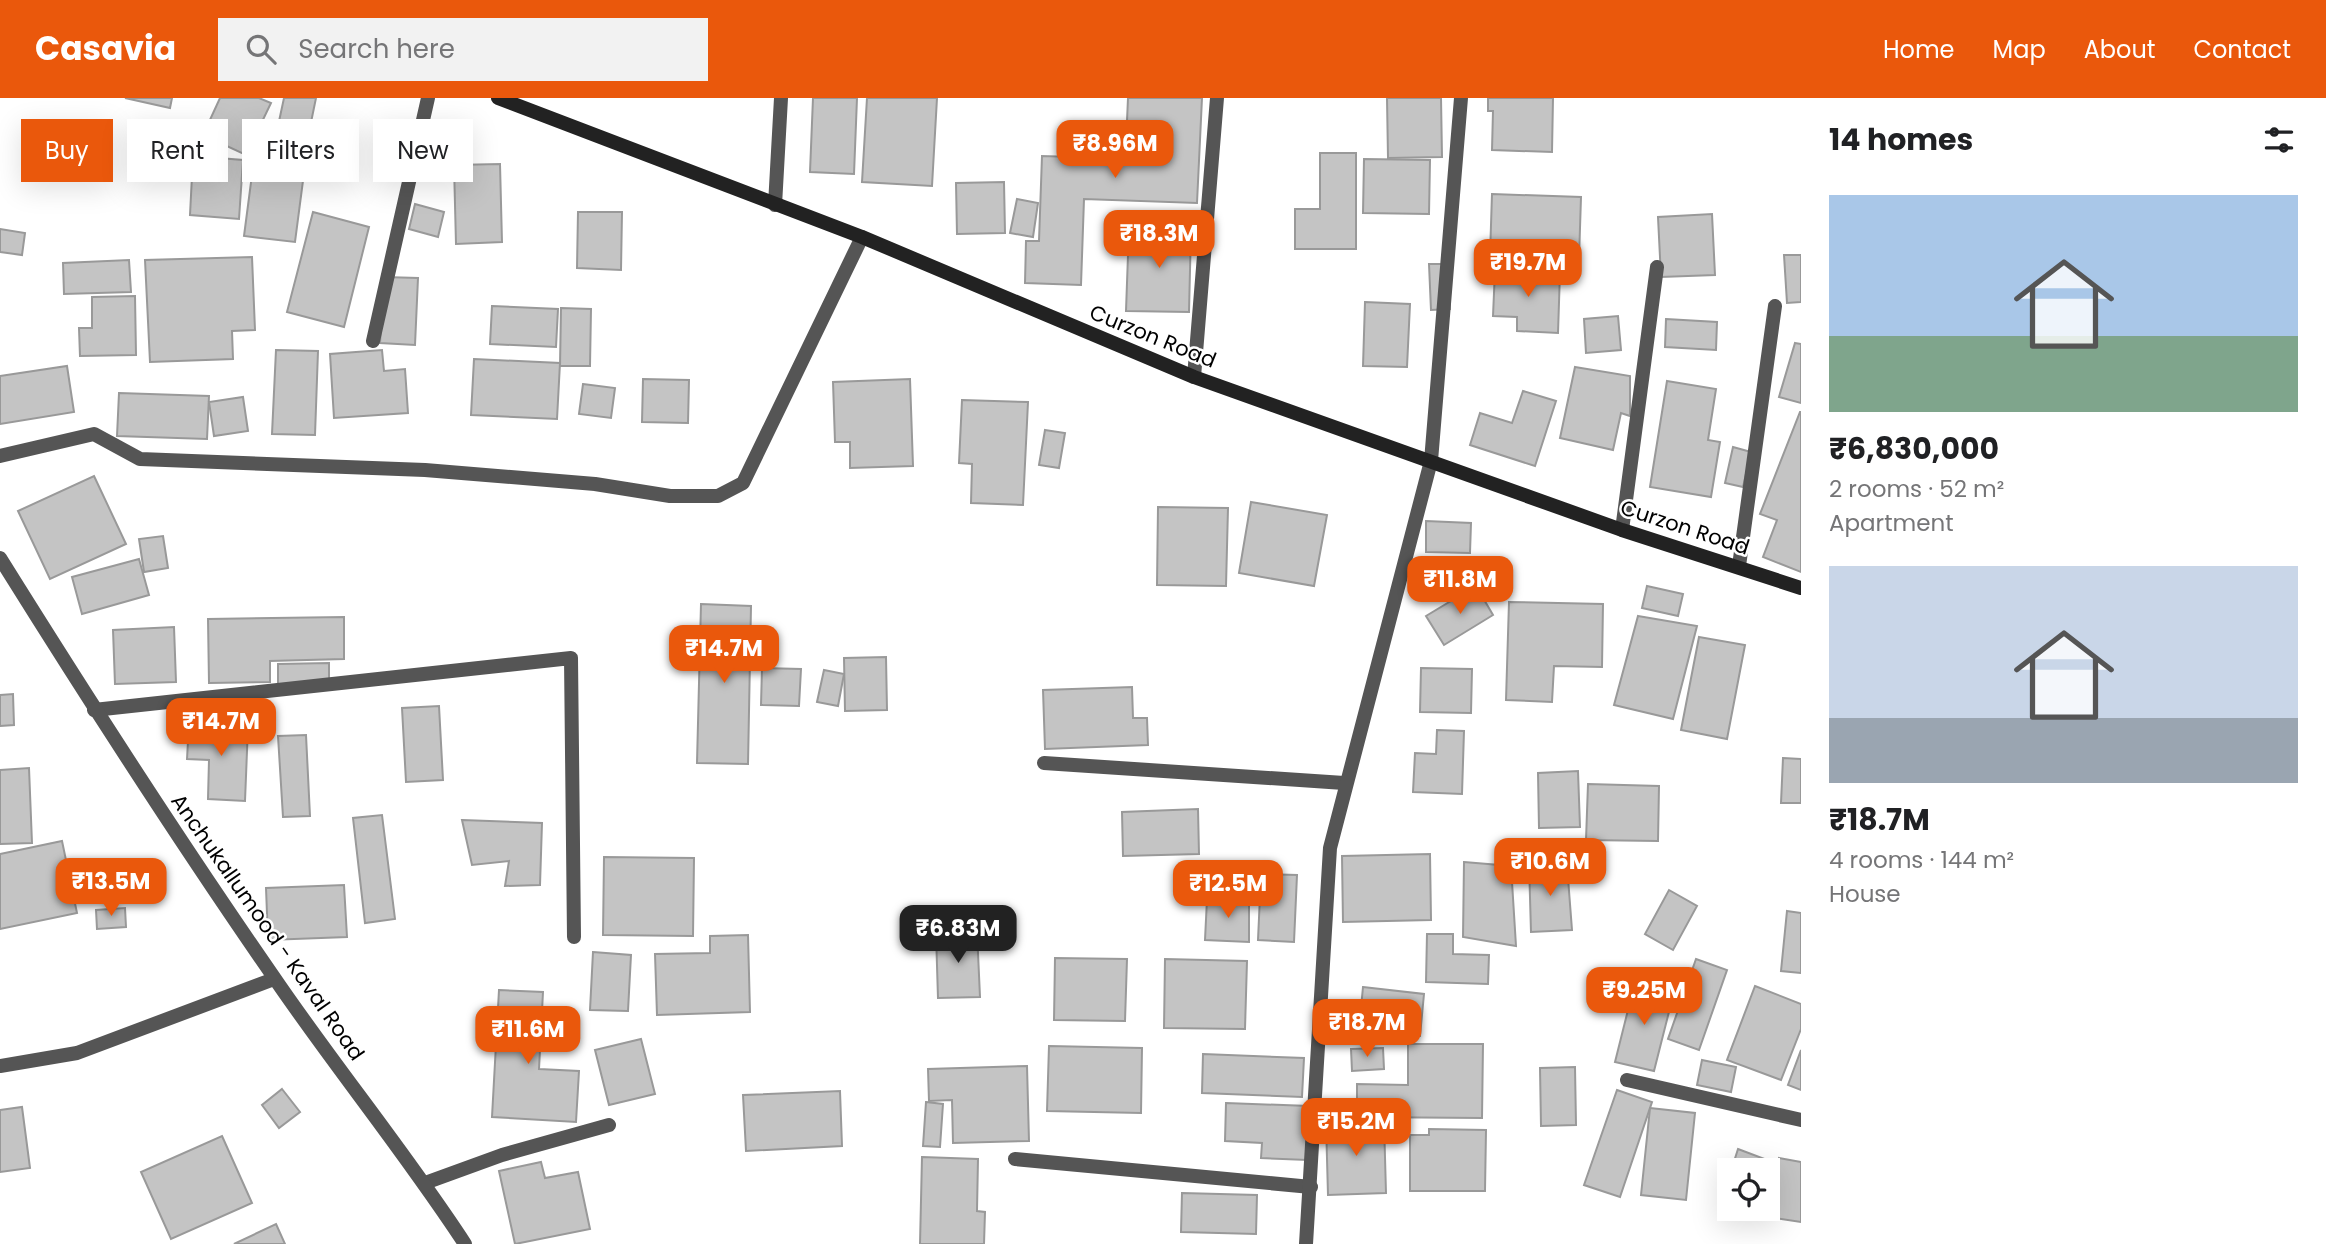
<!DOCTYPE html>
<meta charset="utf-8">
<style>
:root{--surface:#fff;--page:#f2f2f2;--text:#202124;--muted:#757577;--accent:#ea580c}
body{margin:0;font-family:Poppins,sans-serif;background:var(--page);color:var(--text);height:100vh;display:flex;flex-direction:column;font-size:26px;white-space:nowrap}
*{box-sizing:border-box;margin:0}
p{font-size:23px;color:var(--muted)}
.icon{flex:none;width:38px;height:38px;fill:none;stroke:currentColor;stroke-width:2;stroke-linecap:round;stroke-linejoin:round}
.map{position:relative;flex:1;overflow:hidden}
.panel{display:flex;flex-direction:column;background:var(--surface);width:525px}
.panel>*{flex:none}
.top-card{position:absolute;left:21px;top:21px;width:665px;height:63px;display:flex;gap:14px}
.tools{position:absolute;left:1717px;top:1060px;display:grid;gap:14px}
.tools a{display:grid;place-items:center;width:63px;height:63px;border-radius:0px;background:var(--surface);box-shadow:0 7px 28px #0002;font-size:35px}
.price{position:absolute;translate:-50% -60px;padding:0 16px;border-radius:14px;background:var(--accent);color:#fff;font-size:23px;line-height:46px;filter:drop-shadow(0 2px 4px #0008)}
.price::after{content:'';position:absolute;left:50%;top:42px;width:21px;height:16px;margin-left:-10px;background:inherit;clip-path:polygon(0 0,100% 0,50% 100%)}
.price.active{background:#222;color:#fff}
ul{padding:0;list-style:none}
li{display:grid;align-content:center;gap:14px;height:371px;padding:0 28px}
li span{display:grid;place-items:center;height:217px;border-radius:0px;color:#555}
li>.icon{margin-inline-start:auto}
span .icon{width:126px;height:126px;fill:#fffc;stroke-width:1}
li b{font-size:30px}
h2{display:flex;justify-content:space-between;align-items:center;height:84px;padding:0 28px;font-size:30px}
.pill{padding:0 24px;border-radius:0px;background:var(--surface);box-shadow:0 7px 28px #0002;font-size:24px;line-height:63px}
.pill.active{background:var(--accent);color:#fff}
header{display:flex;align-items:center;gap:42px;box-sizing:border-box;height:98px;padding:0 35px;background:var(--accent);color:#fff}
header strong{font-size:33px}
nav{display:flex;gap:38px;margin-inline-start:auto;font-size:24px}
.search{width:490px;height:63px;background:var(--page);display:flex;align-items:center;gap:18px;box-sizing:border-box;padding:0 24px;border-radius:0px;color:var(--muted);font-size:26px}
main{display:flex;flex:1;min-height:0}
.map>svg:first-child{display:block}
.building{fill:#c4c4c4;stroke:#999;stroke-width:2}
.lines{fill:none;stroke-linecap:round;stroke-linejoin:round}
.service{stroke:#555;stroke-width:14}
.minor{stroke:#555;stroke-width:14}
.tertiary{stroke:#555;stroke-width:14}
.secondary{stroke:#222;stroke-width:14}
.labels{text-anchor:middle;dominant-baseline:central;stroke-width:5;stroke-linejoin:round;paint-order:stroke}
.street-label{font-size:21px;fill:#000;stroke:#fff}
</style>
<header>
<strong>Casavia</strong>
<div class="search"><svg class="icon" aria-label="search" viewBox="0 0 24 24"><circle cx="10" cy="10" r="6"/><path d="M15 15l6 6"/></svg>Search here</div>
<nav><a>Home</a><a>Map</a><a>About</a><a>Contact</a></nav>
</header>
<main>
<div class="map">
<svg width="1801" height="1146" viewBox="0 0 1801 1146">
<rect width="100%" height="100%" fill="#fff"/>
<g class="building">
<path d="M 125,0 L 172,0 L 170,10 Z"/>
<path d="M 220,0 L 259,0 L 271,5 L 246,57 L 203,37 Z"/>
<path d="M 284,0 L 316,0 L 309,34 L 278,28 Z"/>
<path d="M 813,0 L 857,0 L 854,76 L 810,74 Z"/>
<path d="M 867,0 L 937,0 L 932,88 L 862,84 Z"/>
<path d="M 1128,0 L 1202,0 L 1197,105 L 1084,101 L 1081,187 L 1025,185 L 1026,143 L 1039,143 L 1042,58 L 1107,60 L 1108,23 L 1127,23 Z"/>
<path d="M 1387,0 L 1441,0 L 1442,59 L 1388,60 Z"/>
<path d="M 1488,0 L 1553,0 L 1552,54 L 1492,52 L 1493,13 L 1488,13 Z"/>
<path d="M 428,52 L 450,54 L 447,80 L 425,78 Z"/>
<path d="M 1320,55 L 1356,55 L 1356,151 L 1295,151 L 1295,111 L 1320,111 Z"/>
<path d="M 193,58 L 243,62 L 239,121 L 190,117 Z"/>
<path d="M 1364,61 L 1430,62 L 1429,116 L 1363,115 Z"/>
<path d="M 500,66 L 502,144 L 456,146 L 454,67 Z"/>
<path d="M 253,69 L 304,75 L 295,144 L 244,138 Z"/>
<path d="M 1004,84 L 1005,135 L 957,136 L 956,85 Z"/>
<path d="M 1492,96 L 1581,99 L 1579,161 L 1490,158 Z"/>
<path d="M 1017,101 L 1038,105 L 1033,139 L 1010,135 Z"/>
<path d="M 415,106 L 444,114 L 438,139 L 409,131 Z"/>
<path d="M 313,114 L 369,129 L 344,229 L 287,214 Z"/>
<path d="M 578,114 L 622,114 L 621,172 L 577,170 Z"/>
<path d="M 1712,116 L 1715,177 L 1661,179 L 1658,119 Z"/>
<path d="M 1129,129 L 1191,131 L 1189,214 L 1126,213 Z"/>
<path d="M 0,131 L 25,135 L 22,157 L 0,154 Z"/>
<path d="M 1784,157 L 1801,157 L 1801,204 L 1787,205 Z"/>
<path d="M 252,159 L 255,232 L 232,233 L 233,261 L 150,264 L 145,162 Z"/>
<path d="M 129,162 L 131,194 L 64,196 L 63,165 Z"/>
<path d="M 1429,166 L 1448,166 L 1450,211 L 1431,212 Z"/>
<path d="M 1495,172 L 1560,174 L 1558,235 L 1517,233 L 1517,219 L 1493,218 Z"/>
<path d="M 384,179 L 418,180 L 415,247 L 380,245 Z"/>
<path d="M 135,198 L 136,257 L 80,258 L 79,230 L 92,230 L 92,199 Z"/>
<path d="M 1365,204 L 1410,206 L 1407,269 L 1363,268 Z"/>
<path d="M 492,208 L 558,211 L 556,249 L 490,246 Z"/>
<path d="M 561,210 L 591,211 L 590,268 L 560,268 Z"/>
<path d="M 1618,218 L 1621,252 L 1586,255 L 1584,221 Z"/>
<path d="M 1666,221 L 1717,224 L 1716,252 L 1665,249 Z"/>
<path d="M 1795,245 L 1801,246 L 1801,305 L 1779,299 Z"/>
<path d="M 276,252 L 318,253 L 315,337 L 272,336 Z"/>
<path d="M 382,252 L 384,273 L 405,271 L 408,315 L 334,320 L 330,256 Z"/>
<path d="M 474,261 L 560,265 L 557,321 L 471,317 Z"/>
<path d="M 67,268 L 74,314 L 0,326 L 0,278 Z"/>
<path d="M 1575,269 L 1630,278 L 1630,318 L 1621,315 L 1613,352 L 1560,340 Z"/>
<path d="M 643,281 L 689,282 L 688,325 L 642,324 Z"/>
<path d="M 910,281 L 913,368 L 850,370 L 850,344 L 835,344 L 833,284 Z"/>
<path d="M 1667,283 L 1716,291 L 1708,342 L 1720,344 L 1711,399 L 1650,389 Z"/>
<path d="M 583,286 L 615,290 L 611,320 L 579,316 Z"/>
<path d="M 1523,293 L 1556,303 L 1535,368 L 1470,347 L 1480,315 L 1512,325 Z"/>
<path d="M 119,295 L 209,298 L 207,341 L 117,338 Z"/>
<path d="M 243,299 L 248,333 L 214,338 L 209,304 Z"/>
<path d="M 962,302 L 1028,304 L 1023,407 L 971,405 L 972,366 L 959,365 Z"/>
<path d="M 1800,314 L 1801,314 L 1801,474 L 1763,459 L 1777,422 L 1760,416 Z"/>
<path d="M 1045,332 L 1065,335 L 1059,370 L 1039,367 Z"/>
<path d="M 1733,349 L 1751,354 L 1743,389 L 1725,385 Z"/>
<path d="M 94,378 L 126,446 L 50,481 L 18,413 Z"/>
<path d="M 1251,404 L 1327,417 L 1314,488 L 1239,475 Z"/>
<path d="M 1158,409 L 1228,410 L 1226,488 L 1157,487 Z"/>
<path d="M 1426,423 L 1471,425 L 1470,455 L 1426,454 Z"/>
<path d="M 163,438 L 168,470 L 144,474 L 139,441 Z"/>
<path d="M 139,461 L 149,497 L 82,516 L 72,479 Z"/>
<path d="M 1476,488 L 1493,517 L 1444,547 L 1426,518 Z"/>
<path d="M 1647,488 L 1683,496 L 1678,518 L 1642,510 Z"/>
<path d="M 1509,504 L 1603,506 L 1602,569 L 1554,568 L 1552,604 L 1506,602 Z"/>
<path d="M 701,506 L 751,508 L 748,666 L 697,665 Z"/>
<path d="M 1638,518 L 1697,528 L 1673,621 L 1614,607 Z"/>
<path d="M 344,519 L 344,561 L 270,563 L 270,584 L 209,585 L 208,521 Z"/>
<path d="M 174,529 L 176,584 L 115,586 L 113,532 Z"/>
<path d="M 1699,539 L 1745,547 L 1727,641 L 1681,632 Z"/>
<path d="M 886,559 L 887,612 L 845,613 L 844,560 Z"/>
<path d="M 329,565 L 329,588 L 278,589 L 278,566 Z"/>
<path d="M 762,570 L 801,571 L 799,608 L 761,607 Z"/>
<path d="M 1421,570 L 1472,571 L 1471,615 L 1420,614 Z"/>
<path d="M 824,572 L 844,576 L 838,608 L 817,604 Z"/>
<path d="M 1132,589 L 1133,620 L 1147,620 L 1148,647 L 1045,651 L 1043,592 Z"/>
<path d="M 13,596 L 14,627 L 0,628 L 0,597 Z"/>
<path d="M 439,608 L 443,682 L 406,684 L 402,610 Z"/>
<path d="M 189,625 L 248,628 L 245,703 L 208,701 L 209,662 L 187,661 Z"/>
<path d="M 1437,632 L 1464,633 L 1462,696 L 1413,694 L 1415,655 L 1436,656 Z"/>
<path d="M 306,637 L 310,718 L 283,719 L 278,638 Z"/>
<path d="M 1783,660 L 1801,661 L 1801,705 L 1781,705 Z"/>
<path d="M 29,670 L 32,745 L 0,746 L 0,672 Z"/>
<path d="M 1578,673 L 1580,729 L 1539,730 L 1538,675 Z"/>
<path d="M 1588,686 L 1659,688 L 1658,743 L 1586,742 Z"/>
<path d="M 1198,711 L 1199,756 L 1123,758 L 1122,714 Z"/>
<path d="M 382,717 L 395,821 L 365,825 L 353,720 Z"/>
<path d="M 462,722 L 542,725 L 540,787 L 505,788 L 509,763 L 472,767 Z"/>
<path d="M 62,743 L 77,815 L 0,831 L 0,756 Z"/>
<path d="M 1430,756 L 1431,822 L 1343,824 L 1342,758 Z"/>
<path d="M 604,759 L 694,760 L 693,838 L 603,837 Z"/>
<path d="M 1464,764 L 1511,768 L 1516,848 L 1463,839 Z"/>
<path d="M 1529,765 L 1567,767 L 1572,832 L 1531,834 Z"/>
<path d="M 1261,776 L 1297,777 L 1294,844 L 1258,842 Z"/>
<path d="M 344,787 L 347,839 L 268,842 L 266,790 Z"/>
<path d="M 1669,792 L 1697,808 L 1673,852 L 1645,836 Z"/>
<path d="M 1207,801 L 1249,802 L 1249,844 L 1205,842 Z"/>
<path d="M 125,810 L 126,829 L 97,831 L 96,812 Z"/>
<path d="M 1787,813 L 1801,815 L 1801,875 L 1781,873 Z"/>
<path d="M 977,833 L 980,899 L 938,900 L 936,835 Z"/>
<path d="M 1427,836 L 1453,836 L 1453,856 L 1489,857 L 1488,886 L 1426,884 Z"/>
<path d="M 748,837 L 750,914 L 657,917 L 655,856 L 710,855 L 710,838 Z"/>
<path d="M 593,854 L 631,857 L 628,913 L 590,912 Z"/>
<path d="M 1055,860 L 1127,861 L 1125,923 L 1054,922 Z"/>
<path d="M 1165,861 L 1247,863 L 1245,931 L 1164,930 Z"/>
<path d="M 1696,861 L 1727,872 L 1699,952 L 1668,941 Z"/>
<path d="M 1635,884 L 1674,894 L 1654,973 L 1615,964 Z"/>
<path d="M 1755,888 L 1801,906 L 1801,931 L 1781,982 L 1727,962 Z"/>
<path d="M 1363,889 L 1424,896 L 1420,938 L 1359,931 Z"/>
<path d="M 499,892 L 543,894 L 539,971 L 579,973 L 576,1024 L 492,1019 Z"/>
<path d="M 641,941 L 655,996 L 609,1007 L 595,952 Z"/>
<path d="M 1408,946 L 1483,946 L 1482,1020 L 1357,1019 L 1357,986 L 1408,987 Z"/>
<path d="M 1049,948 L 1142,950 L 1141,1015 L 1047,1013 Z"/>
<path d="M 1383,950 L 1384,971 L 1352,973 L 1351,951 Z"/>
<path d="M 1801,952 L 1801,992 L 1788,987 Z"/>
<path d="M 1203,956 L 1304,960 L 1302,999 L 1202,995 Z"/>
<path d="M 1702,962 L 1736,969 L 1731,994 L 1697,987 Z"/>
<path d="M 1027,968 L 1029,1043 L 953,1045 L 952,1002 L 929,1003 L 928,971 Z"/>
<path d="M 1575,969 L 1576,1027 L 1541,1028 L 1540,970 Z"/>
<path d="M 282,991 L 300,1014 L 279,1030 L 262,1007 Z"/>
<path d="M 1617,992 L 1652,1004 L 1620,1099 L 1584,1087 Z"/>
<path d="M 840,993 L 842,1048 L 746,1053 L 743,997 Z"/>
<path d="M 926,1004 L 943,1006 L 940,1049 L 923,1048 Z"/>
<path d="M 1226,1005 L 1309,1008 L 1307,1062 L 1261,1060 L 1262,1045 L 1225,1043 Z"/>
<path d="M 22,1009 L 30,1070 L 0,1074 L 0,1012 Z"/>
<path d="M 1650,1010 L 1695,1015 L 1686,1102 L 1641,1097 Z"/>
<path d="M 1384,1023 L 1386,1095 L 1328,1097 L 1326,1024 Z"/>
<path d="M 1429,1031 L 1486,1032 L 1485,1093 L 1410,1093 L 1410,1037 L 1429,1037 Z"/>
<path d="M 222,1038 L 252,1105 L 171,1141 L 141,1074 Z"/>
<path d="M 1738,1051 L 1770,1063 L 1766,1073 L 1731,1073 Z"/>
<path d="M 922,1059 L 978,1061 L 977,1113 L 985,1114 L 984,1146 L 920,1146 Z"/>
<path d="M 1779,1060 L 1801,1064 L 1801,1124 L 1769,1119 Z"/>
<path d="M 541,1064 L 545,1080 L 578,1074 L 590,1131 L 515,1146 L 499,1073 Z"/>
<path d="M 1182,1095 L 1257,1097 L 1256,1136 L 1181,1134 Z"/>
<path d="M 276,1126 L 285,1146 L 234,1146 Z"/>
</g>
<g class="lines">
<g class="service">
<path d="M 373,243 L 428,0"/>
<path d="M 425,1085 L 502,1057 L 609,1027"/>
</g>
<g class="minor">
<path d="M 775,107 L 781,0"/>
<path d="M 1194,279 L 1217,0"/>
<path d="M 0,358 L 94,336 L 140,361 L 425,372 L 595,386 L 670,398 L 718,398 L 743,385 L 862,139"/>
<path d="M 1622,432 L 1657,169"/>
<path d="M 1739,468 L 1775,208"/>
<path d="M 94,612 L 571,560 L 574,839"/>
<path d="M 1044,665 L 1344,685"/>
<path d="M 0,968 L 77,955 L 274,881"/>
<path d="M 1627,982 L 1801,1022"/>
<path d="M 1015,1061 L 1311,1089"/>
<path d="M 1306,1146 L 1330,750 L 1431,363 L 1461,0"/>
</g>
<path class="tertiary" d="M 0,460 C 88,601 178,741 273,878 C 335,969 405,1054 465,1146"/>
<path class="secondary" d="M 498,0 L 862,139 L 1194,279 L 1622,432 L 1801,490"/>
</g>
<g class="labels">
<g class="street-label">
<text transform="translate(1153 238) rotate(22)">Curzon Road</text>
<text transform="translate(1685 429) rotate(18)">Curzon Road</text>
<text transform="translate(268 829) rotate(55)">Anchukallumood - Kaval Road</text>
</g>
</g>
</svg>
<div class="tools">
<a><svg class="icon" aria-label="locate" viewBox="0 0 24 24"><circle cx="12" cy="12" r="6"/><path d="M12 2v4M12 18v4M2 12h4M18 12h4"/></svg></a>
</div>
<b class="price" style="left:1115px;top:82px">₹8.96M</b>
<b class="price" style="left:1159px;top:172px">₹18.3M</b>
<b class="price" style="left:1528px;top:201px">₹19.7M</b>
<b class="price" style="left:1460px;top:518px">₹11.8M</b>
<b class="price" style="left:724px;top:587px">₹14.7M</b>
<b class="price" style="left:221px;top:660px">₹14.7M</b>
<b class="price" style="left:1550px;top:800px">₹10.6M</b>
<b class="price" style="left:111px;top:820px">₹13.5M</b>
<b class="price" style="left:1228px;top:822px">₹12.5M</b>
<b class="price active" style="left:958px;top:867px">₹6.83M</b>
<b class="price" style="left:1644px;top:929px">₹9.25M</b>
<b class="price" style="left:1367px;top:961px">₹18.7M</b>
<b class="price" style="left:528px;top:968px">₹11.6M</b>
<b class="price" style="left:1356px;top:1060px">₹15.2M</b>
<div class="top-card">
<a class="pill active">Buy</a>
<a class="pill">Rent</a>
<a class="pill">Filters</a>
<a class="pill">New</a>
</div>
</div>
<section class="panel">
<h2>14 homes<svg class="icon" aria-label="filters" viewBox="0 0 24 24"><path d="M4 7h16M4 17h16"/><circle cx="9" cy="7" r="2"/><circle cx="15" cy="17" r="2"/></svg></h2>
<ul>
<li><span style="background:linear-gradient(#a9c7e8 65%,#7fa58c 0)"><svg class="icon" aria-label="home" viewBox="0 0 24 24"><path d="M3 11l9-7 9 7M6 9v11h12V9"/></svg></span><div><b>₹6,830,000</b><p>2 rooms · 52 m²</p><p>Apartment</p></div></li>
<li><span style="background:linear-gradient(#c9d6e8 70%,#9aa5b1 0)"><svg class="icon" aria-label="home" viewBox="0 0 24 24"><path d="M3 11l9-7 9 7M6 9v11h12V9"/></svg></span><div><b>₹18.7M</b><p>4 rooms · 144 m²</p><p>House</p></div></li>
</ul>
</section>
</main>
